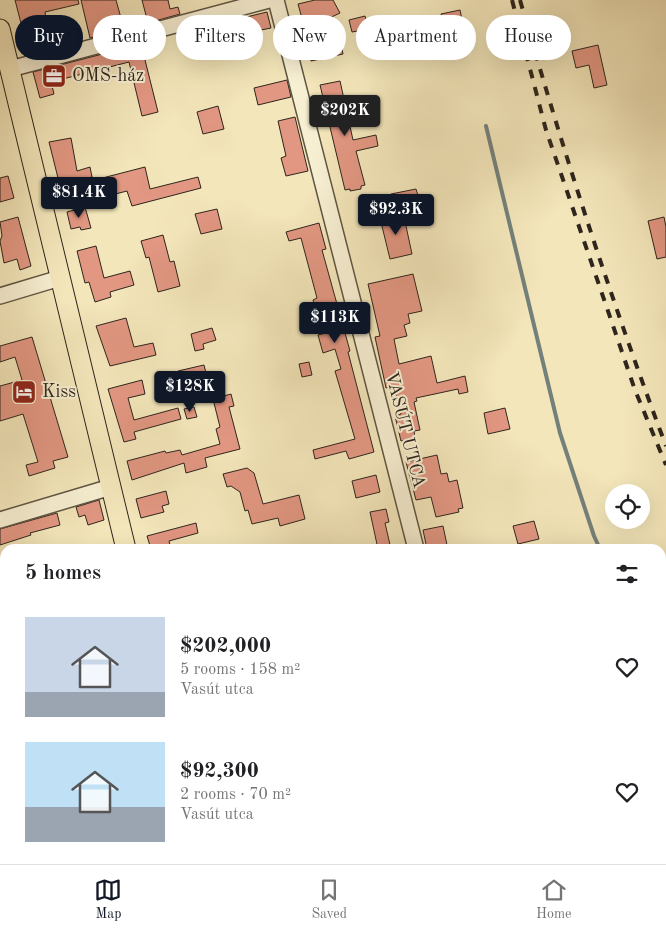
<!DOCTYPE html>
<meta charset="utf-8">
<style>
:root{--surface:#fff;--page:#f6f6f6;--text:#202124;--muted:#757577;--line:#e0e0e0;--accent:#111827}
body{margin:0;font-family:"Old Standard TT",serif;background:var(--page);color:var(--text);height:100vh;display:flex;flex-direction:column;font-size:19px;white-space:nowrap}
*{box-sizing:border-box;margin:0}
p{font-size:16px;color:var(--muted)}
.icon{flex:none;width:28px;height:28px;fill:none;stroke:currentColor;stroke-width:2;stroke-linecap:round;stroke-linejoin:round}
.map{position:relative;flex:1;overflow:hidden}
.sheet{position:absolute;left:0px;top:544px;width:666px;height:321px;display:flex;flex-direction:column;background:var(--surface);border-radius:15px 15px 0 0;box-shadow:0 5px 20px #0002}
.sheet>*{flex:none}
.hud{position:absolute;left:15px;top:15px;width:636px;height:45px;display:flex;gap:10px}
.controls{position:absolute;left:605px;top:484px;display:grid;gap:10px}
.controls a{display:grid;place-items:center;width:45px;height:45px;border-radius:50%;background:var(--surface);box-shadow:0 5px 20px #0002;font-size:25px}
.price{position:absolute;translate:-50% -42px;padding:0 11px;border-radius:5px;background:var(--accent);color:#fff;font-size:16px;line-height:32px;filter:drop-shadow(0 1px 2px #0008)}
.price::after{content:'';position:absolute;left:50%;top:30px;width:15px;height:11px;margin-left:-8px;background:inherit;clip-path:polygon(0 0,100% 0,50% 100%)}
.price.selected{background:#222;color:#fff}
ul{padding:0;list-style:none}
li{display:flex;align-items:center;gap:15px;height:125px;padding:0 25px}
li span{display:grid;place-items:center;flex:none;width:140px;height:100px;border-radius:0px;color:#555}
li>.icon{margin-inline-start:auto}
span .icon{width:60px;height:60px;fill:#fffc;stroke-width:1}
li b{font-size:21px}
h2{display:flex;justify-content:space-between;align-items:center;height:60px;padding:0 25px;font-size:21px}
.chip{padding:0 18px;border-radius:22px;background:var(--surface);box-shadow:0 5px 20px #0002;font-size:18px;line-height:45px}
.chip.selected{background:var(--accent);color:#fff}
.dock{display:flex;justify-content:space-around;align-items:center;height:70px;border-top:1px solid var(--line);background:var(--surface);font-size:14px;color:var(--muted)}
.dock a{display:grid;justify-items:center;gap:2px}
.dock .selected{color:var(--accent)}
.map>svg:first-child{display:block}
.green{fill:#bfc38c;stroke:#767454}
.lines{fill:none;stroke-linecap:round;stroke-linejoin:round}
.stream{stroke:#73807b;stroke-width:4}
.building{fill:#e29782;stroke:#2e251c}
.minor-casing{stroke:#5f5544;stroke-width:18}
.major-casing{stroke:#2e251c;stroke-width:21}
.minor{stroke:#f7efd2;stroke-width:15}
.major{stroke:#f3e6ba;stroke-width:19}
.rail{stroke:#2e251c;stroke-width:4;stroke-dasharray:9 9;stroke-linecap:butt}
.labels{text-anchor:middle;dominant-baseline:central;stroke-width:4;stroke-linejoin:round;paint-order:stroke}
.poi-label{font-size:18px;fill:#2e251c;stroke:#f7efd2;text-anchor:start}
.street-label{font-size:18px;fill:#2e251c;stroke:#f7efd2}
</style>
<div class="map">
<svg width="666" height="864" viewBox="0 0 666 864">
<rect width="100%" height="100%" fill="#f3e6ba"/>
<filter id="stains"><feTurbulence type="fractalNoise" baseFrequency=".004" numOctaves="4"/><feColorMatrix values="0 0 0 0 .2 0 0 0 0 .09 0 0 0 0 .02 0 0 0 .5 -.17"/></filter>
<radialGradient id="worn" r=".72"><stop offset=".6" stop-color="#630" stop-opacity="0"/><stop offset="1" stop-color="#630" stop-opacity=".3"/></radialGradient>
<path class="green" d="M 542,860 L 620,860 L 622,864 L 544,864 Z"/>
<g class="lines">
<g class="stream">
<path d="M 486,126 L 560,433 L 594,536 L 600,549"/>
<path d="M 661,673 L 666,682"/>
</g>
</g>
<g class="building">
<path d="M 15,0 L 78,0 L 79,4 L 45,12 L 46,18 L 35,20 L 41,44 L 37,45 L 39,52 L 29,54 Z"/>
<path d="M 81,0 L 116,0 L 124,29 L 90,38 Z"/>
<path d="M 142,0 L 168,0 L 170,9 L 178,7 L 180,14 L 148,23 Z"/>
<path d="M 315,0 L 333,0 L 340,13 L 321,22 L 318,18 L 303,22 L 298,4 Z"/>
<path d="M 460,10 L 466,38 L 447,43 L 441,14 Z"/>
<path d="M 267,12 L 271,28 L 256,31 L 255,27 L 231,32 L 237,55 L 226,57 L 222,42 L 189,50 L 185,32 Z"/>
<path d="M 365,16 L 368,29 L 352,32 L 349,20 Z"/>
<path d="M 340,40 L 343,54 L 311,61 L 308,47 Z"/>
<path d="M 141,44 L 158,112 L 142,116 L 129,62 L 51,82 L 54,94 L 40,98 L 33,72 Z"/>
<path d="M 598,45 L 607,85 L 594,88 L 589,65 L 576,68 L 572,51 Z"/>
<path d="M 287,80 L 291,97 L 258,105 L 254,88 Z"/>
<path d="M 340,81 L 353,140 L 376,135 L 378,146 L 356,151 L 365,185 L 361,186 L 361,189 L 350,191 L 350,189 L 345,190 L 320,85 Z"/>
<path d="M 218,106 L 224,129 L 203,134 L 197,112 Z"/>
<path d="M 295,117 L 308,171 L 286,176 L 281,158 L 286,156 L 278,121 Z"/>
<path d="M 71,138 L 77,171 L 90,167 L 92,177 L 60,186 L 49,142 Z"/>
<path d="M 145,167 L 150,189 L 198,177 L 201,188 L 132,206 L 127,191 L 92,200 L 87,182 Z"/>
<path d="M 8,176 L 14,198 L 0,202 L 0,178 Z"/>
<path d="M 416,189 L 419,199 L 393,205 L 391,194 Z"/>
<path d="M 85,207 L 91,228 L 81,230 L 80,227 L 71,229 L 67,212 Z"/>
<path d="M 217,209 L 222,229 L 201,234 L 195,214 Z"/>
<path d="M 403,212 L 412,254 L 390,259 L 380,218 Z"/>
<path d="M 18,217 L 31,266 L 20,270 L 17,259 L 4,263 L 0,241 L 2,236 L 0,222 Z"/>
<path d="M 664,217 L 666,227 L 666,257 L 657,259 L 648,221 Z"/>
<path d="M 319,223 L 326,249 L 322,250 L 350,351 L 348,352 L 374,452 L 349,459 L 346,451 L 315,459 L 313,450 L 355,439 L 335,371 L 341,369 L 335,349 L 323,353 L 318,335 L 334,331 L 328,312 L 317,315 L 313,300 L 317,298 L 301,238 L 289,241 L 286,232 Z"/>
<path d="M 163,235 L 170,262 L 174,261 L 180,286 L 158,292 L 149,257 L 146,258 L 141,241 Z"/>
<path d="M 96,246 L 104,278 L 130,271 L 134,285 L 110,292 L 111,297 L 95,302 L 89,282 L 85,283 L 77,251 Z"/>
<path d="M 413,274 L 422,311 L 408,314 L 410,323 L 404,325 L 407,336 L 394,339 L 399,364 L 431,356 L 437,383 L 465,376 L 468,392 L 459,394 L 458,389 L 416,398 L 417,401 L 414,402 L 420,430 L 414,431 L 415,438 L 401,441 L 395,416 L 401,414 L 394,386 L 386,388 L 375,337 L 380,336 L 368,284 Z"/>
<path d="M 126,318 L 134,347 L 153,343 L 156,355 L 110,366 L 96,326 Z"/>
<path d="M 212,328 L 216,340 L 203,344 L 204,349 L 195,351 L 191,334 Z"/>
<path d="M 32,337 L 68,457 L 53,461 L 55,468 L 29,476 L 26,465 L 38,462 L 23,414 L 0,421 L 0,386 L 22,380 L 15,357 L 0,362 L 0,346 Z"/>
<path d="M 309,362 L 312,375 L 302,377 L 299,364 Z"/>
<path d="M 204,365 L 208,381 L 183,387 L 178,371 Z"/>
<path d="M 142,380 L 145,394 L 128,398 L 134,420 L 178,408 L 181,419 L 134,432 L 136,439 L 124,442 L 108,389 Z"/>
<path d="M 231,394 L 234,406 L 229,407 L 240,449 L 205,458 L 207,467 L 186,473 L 184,463 L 132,480 L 127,461 L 165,451 L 166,453 L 180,450 L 182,455 L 220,444 L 216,429 L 220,427 L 213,399 Z"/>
<path d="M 194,407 L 197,417 L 187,419 L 184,409 Z"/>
<path d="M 505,408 L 510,429 L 488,434 L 484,413 Z"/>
<path d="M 437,455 L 441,474 L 447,473 L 449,482 L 457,480 L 463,508 L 458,509 L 459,512 L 436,517 L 431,497 L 416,500 L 406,462 Z"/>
<path d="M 247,468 L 254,473 L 263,504 L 299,495 L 305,519 L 280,526 L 278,518 L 252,524 L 248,510 L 245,511 L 240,492 L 231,486 L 227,487 L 223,474 Z"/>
<path d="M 376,475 L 380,492 L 356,498 L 352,481 Z"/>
<path d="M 166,491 L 169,504 L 162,506 L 164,512 L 141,518 L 136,499 Z"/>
<path d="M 99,500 L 104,520 L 88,525 L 85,515 L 79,517 L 76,507 Z"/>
<path d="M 386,509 L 389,522 L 385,523 L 391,549 L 378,549 L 370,512 Z"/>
<path d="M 57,513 L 60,525 L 30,533 L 31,535 L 0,545 L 0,529 Z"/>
<path d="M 534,521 L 539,539 L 518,544 L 513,526 Z"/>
<path d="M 196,523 L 198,533 L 169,541 L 171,549 L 151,549 L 147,536 Z"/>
<path d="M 443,526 L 447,545 L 427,549 L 423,530 Z"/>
</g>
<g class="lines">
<defs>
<g id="minor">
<path d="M 276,0 L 416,549"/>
<path d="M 10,69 L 269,0"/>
<path d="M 0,296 L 60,278"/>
<path d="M 0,520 L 111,487"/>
<path d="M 661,817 L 666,816"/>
<path d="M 493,864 L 507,860"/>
</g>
<g id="major">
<path d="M 0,29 L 126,549"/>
<path d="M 201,860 L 202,864"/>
</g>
</defs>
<use href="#minor" class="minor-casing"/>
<use href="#major" class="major-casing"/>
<use href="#minor" class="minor"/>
<use href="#major" class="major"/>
<g class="rail">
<path d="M 512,0 L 546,130 L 635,390 L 666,465"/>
<path d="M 520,0 C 563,151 611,300 666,446"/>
</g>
</g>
<defs>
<symbol id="office-square" viewBox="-11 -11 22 22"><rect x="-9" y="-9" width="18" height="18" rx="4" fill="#8f2418" stroke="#f7efd2"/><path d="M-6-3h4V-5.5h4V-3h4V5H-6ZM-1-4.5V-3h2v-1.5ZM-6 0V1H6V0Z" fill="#fff"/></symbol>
<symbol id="hotel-square" viewBox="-11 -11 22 22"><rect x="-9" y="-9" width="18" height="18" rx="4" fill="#8f2418" stroke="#f7efd2"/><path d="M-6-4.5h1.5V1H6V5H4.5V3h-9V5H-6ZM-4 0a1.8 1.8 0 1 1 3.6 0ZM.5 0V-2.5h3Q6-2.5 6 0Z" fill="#fff"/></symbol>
</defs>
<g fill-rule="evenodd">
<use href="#office-square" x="40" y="62" width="28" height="28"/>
<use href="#hotel-square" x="10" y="378" width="28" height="28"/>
</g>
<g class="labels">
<g class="poi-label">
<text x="72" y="76">OMS-ház</text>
<text x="42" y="392">Kiss</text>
</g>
<g class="street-label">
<text transform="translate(405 430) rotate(76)">VASÚT UTCA</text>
</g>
</g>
<rect width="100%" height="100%" filter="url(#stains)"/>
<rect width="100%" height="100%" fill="url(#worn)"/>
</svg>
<div class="controls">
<a><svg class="icon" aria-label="locate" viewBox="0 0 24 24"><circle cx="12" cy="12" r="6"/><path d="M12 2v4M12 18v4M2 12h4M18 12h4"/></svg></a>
</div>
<b class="price selected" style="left:345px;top:137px">$202K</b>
<b class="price" style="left:79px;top:219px">$81.4K</b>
<b class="price" style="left:396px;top:236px">$92.3K</b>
<b class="price" style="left:335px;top:344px">$113K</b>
<b class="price" style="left:190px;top:413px">$128K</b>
<div class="hud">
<a class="chip selected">Buy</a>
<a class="chip">Rent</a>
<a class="chip">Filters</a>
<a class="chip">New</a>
<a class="chip">Apartment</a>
<a class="chip">House</a>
</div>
<section class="sheet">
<h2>5 homes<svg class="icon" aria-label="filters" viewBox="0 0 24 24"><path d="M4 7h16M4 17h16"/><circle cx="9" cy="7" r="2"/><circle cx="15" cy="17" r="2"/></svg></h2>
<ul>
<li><span style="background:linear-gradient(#c9d6e8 75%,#9aa5b1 0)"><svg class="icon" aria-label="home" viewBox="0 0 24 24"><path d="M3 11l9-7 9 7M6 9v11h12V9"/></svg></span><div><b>$202,000</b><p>5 rooms · 158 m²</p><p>Vasút utca</p></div><svg class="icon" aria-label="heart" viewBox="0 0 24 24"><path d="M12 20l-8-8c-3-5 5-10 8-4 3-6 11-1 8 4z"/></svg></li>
<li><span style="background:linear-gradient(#bfe0f5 65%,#9aa5b1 0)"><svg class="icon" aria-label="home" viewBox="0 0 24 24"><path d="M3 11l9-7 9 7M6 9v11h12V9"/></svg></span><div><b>$92,300</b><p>2 rooms · 70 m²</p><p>Vasút utca</p></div><svg class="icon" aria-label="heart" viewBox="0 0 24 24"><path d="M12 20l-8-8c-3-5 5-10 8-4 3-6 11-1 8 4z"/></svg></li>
</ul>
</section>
</div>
<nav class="dock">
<a class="selected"><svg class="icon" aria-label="map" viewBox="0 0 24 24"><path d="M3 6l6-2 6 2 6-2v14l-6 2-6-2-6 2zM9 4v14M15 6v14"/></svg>Map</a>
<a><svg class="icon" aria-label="saved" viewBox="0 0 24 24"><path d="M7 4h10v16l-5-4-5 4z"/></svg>Saved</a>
<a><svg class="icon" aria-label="home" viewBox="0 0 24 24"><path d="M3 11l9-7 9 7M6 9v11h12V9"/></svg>Home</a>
</nav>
